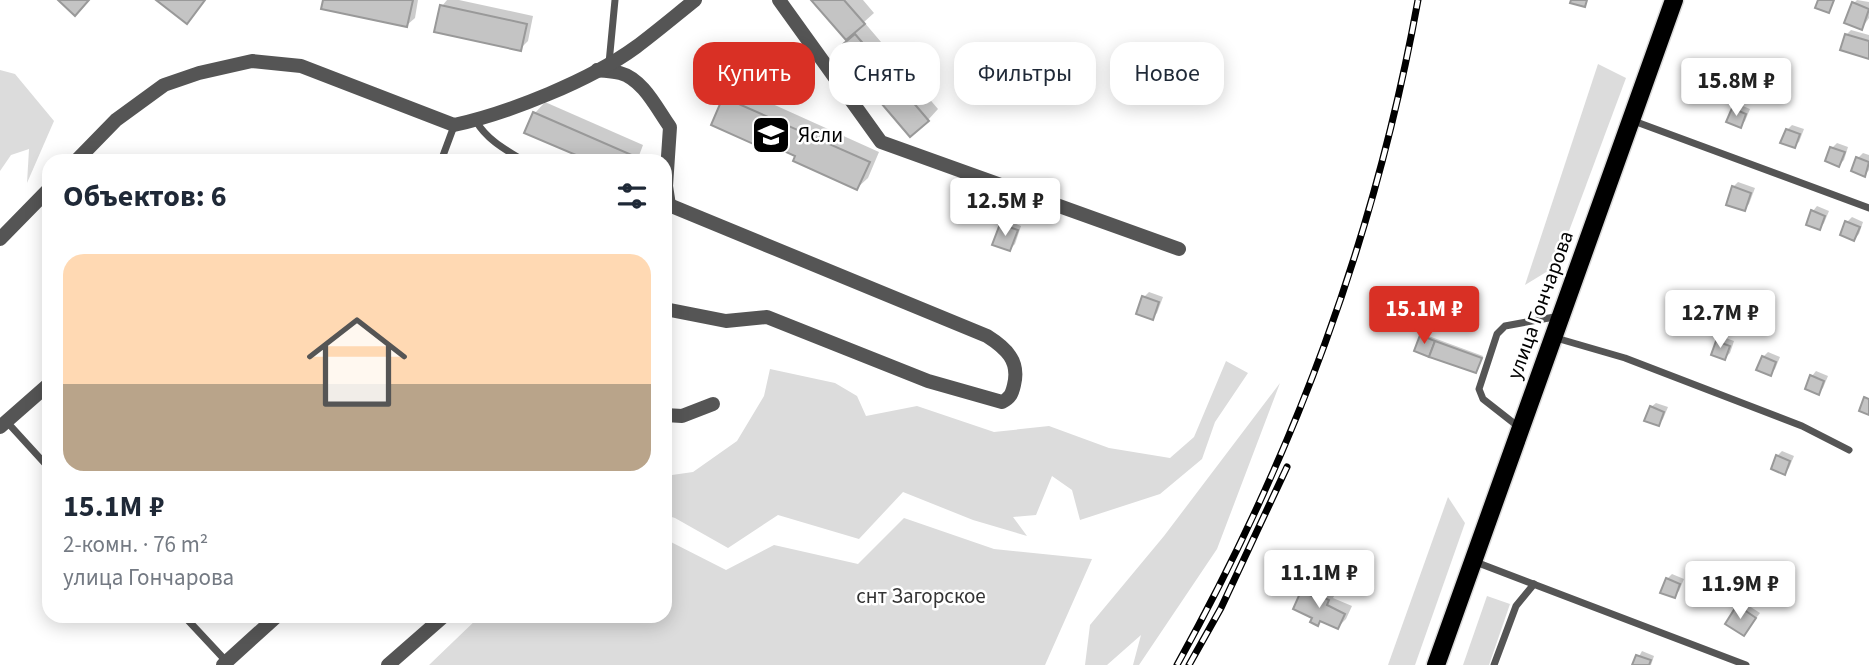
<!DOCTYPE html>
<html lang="ru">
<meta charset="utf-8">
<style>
:root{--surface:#fff;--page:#f2f2f3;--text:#1f2937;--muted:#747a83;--line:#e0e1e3;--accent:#d93025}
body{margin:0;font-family:"Source Sans 3",sans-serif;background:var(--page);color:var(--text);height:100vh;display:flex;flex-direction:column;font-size:26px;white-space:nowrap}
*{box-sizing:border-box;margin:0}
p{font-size:23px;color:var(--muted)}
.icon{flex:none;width:38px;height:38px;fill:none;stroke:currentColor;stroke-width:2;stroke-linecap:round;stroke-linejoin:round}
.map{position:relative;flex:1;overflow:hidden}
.drawer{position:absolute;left:42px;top:154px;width:630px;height:469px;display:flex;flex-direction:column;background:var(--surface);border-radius:21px;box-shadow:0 4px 18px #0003}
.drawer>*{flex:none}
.hud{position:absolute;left:693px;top:42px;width:665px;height:63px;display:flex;gap:14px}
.price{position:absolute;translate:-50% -60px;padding:0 16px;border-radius:7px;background:#fff;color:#222;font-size:23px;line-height:46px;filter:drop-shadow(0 2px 4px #0008)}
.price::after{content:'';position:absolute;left:50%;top:42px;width:21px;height:16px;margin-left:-10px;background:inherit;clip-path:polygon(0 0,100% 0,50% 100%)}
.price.current{background:var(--accent);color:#fff}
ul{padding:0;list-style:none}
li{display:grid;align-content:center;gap:14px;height:371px;padding:0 21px}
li+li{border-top:2px solid var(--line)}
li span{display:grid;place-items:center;height:217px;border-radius:21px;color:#555}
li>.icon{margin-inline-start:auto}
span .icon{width:126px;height:126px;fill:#fffc;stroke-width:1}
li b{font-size:30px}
h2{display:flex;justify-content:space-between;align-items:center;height:84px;padding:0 21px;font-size:30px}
.chip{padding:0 24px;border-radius:21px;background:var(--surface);box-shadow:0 4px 18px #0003;font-size:24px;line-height:63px}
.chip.current{background:var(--accent);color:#fff}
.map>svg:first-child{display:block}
.green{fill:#dcdcdc}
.shadow{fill:#0003}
.building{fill:#c4c4c4;stroke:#999;stroke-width:2}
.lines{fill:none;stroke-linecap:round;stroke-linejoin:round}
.primary-casing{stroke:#dbdbdb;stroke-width:21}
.service{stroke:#555;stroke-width:7}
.minor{stroke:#555;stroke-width:14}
.primary{stroke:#000;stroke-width:18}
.rail-casing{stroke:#000;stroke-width:7}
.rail{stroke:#fff;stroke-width:4.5;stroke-dasharray:13;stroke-linecap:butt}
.labels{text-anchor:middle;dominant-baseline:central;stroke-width:5;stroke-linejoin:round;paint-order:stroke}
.poi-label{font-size:21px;fill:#000;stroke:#fff;text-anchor:start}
.street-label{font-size:21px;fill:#000;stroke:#fff}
.park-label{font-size:21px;fill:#333;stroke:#fff}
</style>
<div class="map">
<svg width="1869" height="665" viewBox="0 0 1869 665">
<rect width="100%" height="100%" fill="#fff"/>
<g class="green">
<path d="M 1598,64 L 1626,78 L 1556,266 L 1525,285 Z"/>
<path d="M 0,70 L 15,74 L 54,121 L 27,183 L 29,149 L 11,155 L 0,171 Z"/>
<path d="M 1226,361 L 1248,373 L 1215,422 L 1202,459 L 1160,494 L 1080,520 L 1072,490 L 1052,476 L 1036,515 L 1013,517 L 1027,536 L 973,520 L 903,492 L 859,539 L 778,515 L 728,548 L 675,518 L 665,515 L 665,476 L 693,472 L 737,441 L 764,396 L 770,369 L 835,383 L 857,396 L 866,416 L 917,406 L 994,432 L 1049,426 L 1109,448 L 1170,458 L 1194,437 Z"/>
<path d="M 1280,383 L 1217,549 L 1139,665 L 1133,665 L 1141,635 L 1107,665 L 1085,665 L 1090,625 L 1164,536 Z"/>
<path d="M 1448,497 L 1465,523 L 1415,665 L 1388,665 Z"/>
<path d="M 904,518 L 994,549 L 1092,559 L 1045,665 L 429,665 L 480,616 L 665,616 L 665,539 L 726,570 L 774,545 L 858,564 Z"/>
<path d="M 1487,596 L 1510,604 L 1489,665 L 1463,665 Z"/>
</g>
<g class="shadow">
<path d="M 324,0 L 418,0 L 415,18 L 407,25 Z"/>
<path d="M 447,0 L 459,0 L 533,16 L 528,41 L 520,49 L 442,6 Z"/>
<path d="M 814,0 L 863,0 L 874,13 L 864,22 L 938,109 L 928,120 L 848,40 Z"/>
<path d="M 1857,0 L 1869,2 L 1869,18 L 1862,28 L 1854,3 Z"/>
<path d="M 1851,30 L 1869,35 L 1869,58 L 1846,35 Z"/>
<path d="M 735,87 L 879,152 L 868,178 L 857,188 L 798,155 L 773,144 L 768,149 L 713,124 L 724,98 Z"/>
<path d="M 545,102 L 643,145 L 637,161 L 595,161 L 535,113 Z"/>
<path d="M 1738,104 L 1750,109 L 1745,121 L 1740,126 L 1733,109 Z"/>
<path d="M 1792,125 L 1804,129 L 1799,142 L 1794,146 L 1787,130 Z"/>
<path d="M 1837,143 L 1848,147 L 1844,160 L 1839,165 L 1832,148 Z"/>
<path d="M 1863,153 L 1869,155 L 1869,170 L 1865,175 L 1858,158 Z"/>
<path d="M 1738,182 L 1755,188 L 1749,204 L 1744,209 L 1733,187 Z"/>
<path d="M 1817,206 L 1829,211 L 1824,223 L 1820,228 L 1813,211 Z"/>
<path d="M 1852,217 L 1863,222 L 1859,234 L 1854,239 L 1847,222 Z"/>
<path d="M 1006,220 L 1021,226 L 1015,244 L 1010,249 L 1001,225 Z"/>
<path d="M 1149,292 L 1163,297 L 1157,313 L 1152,318 L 1144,297 Z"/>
<path d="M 1423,334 L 1483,356 L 1478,369 L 1476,371 L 1421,336 Z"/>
<path d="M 1723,337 L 1734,341 L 1730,353 L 1725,358 L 1713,354 L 1718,342 Z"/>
<path d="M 1768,352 L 1780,357 L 1775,369 L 1770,374 L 1763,357 Z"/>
<path d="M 1816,371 L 1828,376 L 1823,388 L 1818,393 L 1812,376 Z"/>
<path d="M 1656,403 L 1668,407 L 1663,419 L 1658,424 L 1651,407 Z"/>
<path d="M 1782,451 L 1794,456 L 1789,468 L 1784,473 L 1777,456 Z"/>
<path d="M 1672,574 L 1684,579 L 1679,591 L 1674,596 L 1667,579 Z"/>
<path d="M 1310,585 L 1326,592 L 1329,589 L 1336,592 L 1333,598 L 1352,606 L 1346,619 L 1338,627 L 1322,620 L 1318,624 L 1302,592 Z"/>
<path d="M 1743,602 L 1760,613 L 1744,634 L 1738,607 Z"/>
<path d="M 1642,651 L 1654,656 L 1651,665 L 1634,665 Z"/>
</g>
<g class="building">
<path d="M 58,0 L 89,0 L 75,16 Z"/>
<path d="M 156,0 L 205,0 L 187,24 Z"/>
<path d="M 323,0 L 413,0 L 407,27 L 321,9 Z"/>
<path d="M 811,0 L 844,0 L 865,24 L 846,40 Z"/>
<path d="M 1571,0 L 1587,0 L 1585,7 L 1570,3 Z"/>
<path d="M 1818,0 L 1834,0 L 1829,13 L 1815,8 Z"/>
<path d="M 1852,2 L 1869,9 L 1862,30 L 1844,23 Z"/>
<path d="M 440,5 L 527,24 L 521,51 L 434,32 Z"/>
<path d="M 855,34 L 929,121 L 910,137 L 836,50 Z"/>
<path d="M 1845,34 L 1869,41 L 1869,59 L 1840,50 Z"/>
<path d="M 723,97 L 870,162 L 857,190 L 793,161 L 795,156 L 771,145 L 769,151 L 711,125 Z"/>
<path d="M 1732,108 L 1746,114 L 1741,128 L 1726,122 Z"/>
<path d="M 533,112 L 634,156 L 632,161 L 590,161 L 524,133 Z"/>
<path d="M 1786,129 L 1800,134 L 1795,148 L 1780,143 Z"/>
<path d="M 1830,147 L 1845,152 L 1839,167 L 1825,161 Z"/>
<path d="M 1856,157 L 1869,162 L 1865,177 L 1851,171 Z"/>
<path d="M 1732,186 L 1751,193 L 1745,211 L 1726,205 Z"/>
<path d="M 1811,210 L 1825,216 L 1820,230 L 1806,225 Z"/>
<path d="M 1845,221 L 1860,227 L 1854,241 L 1840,235 Z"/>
<path d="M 1000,224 L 1018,230 L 1010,251 L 992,245 Z"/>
<path d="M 1142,296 L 1159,302 L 1153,320 L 1136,314 Z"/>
<path d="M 1420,335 L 1435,341 L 1429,357 L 1414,351 Z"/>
<path d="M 1435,341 L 1482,358 L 1476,373 L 1429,357 Z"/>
<path d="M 1716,341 L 1730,346 L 1725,360 L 1711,355 Z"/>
<path d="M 1762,356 L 1776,362 L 1771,376 L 1756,370 Z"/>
<path d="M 1810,375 L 1824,381 L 1819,395 L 1805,389 Z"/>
<path d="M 1864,397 L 1869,399 L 1869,415 L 1859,411 Z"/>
<path d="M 1650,406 L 1664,412 L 1659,426 L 1644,421 Z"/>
<path d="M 1776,455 L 1790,461 L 1785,475 L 1771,469 Z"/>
<path d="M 1666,578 L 1680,584 L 1675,598 L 1660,593 Z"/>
<path d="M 1301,591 L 1318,599 L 1320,596 L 1329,600 L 1327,605 L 1345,614 L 1338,629 L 1320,621 L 1318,626 L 1310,622 L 1312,618 L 1293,609 Z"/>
<path d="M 1737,605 L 1756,618 L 1744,636 L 1725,624 Z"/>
<path d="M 1636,655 L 1651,660 L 1649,665 L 1632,665 Z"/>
</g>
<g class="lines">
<defs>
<path id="primary" d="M 1436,665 L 1674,0"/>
</defs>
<use href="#primary" class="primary-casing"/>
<g class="service">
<path d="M 609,63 L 615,0"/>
<path d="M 1631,120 L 1869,208"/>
<path d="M 476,121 C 487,140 506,150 524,161"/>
<path d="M 441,161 L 454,126"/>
<path d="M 1556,338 L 1625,358 L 1802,426 L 1849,450"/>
<path d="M 7,422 L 49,468"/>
<path d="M 1520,428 L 1483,399 L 1479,389 L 1497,334 L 1505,326 L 1560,316"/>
<path d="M 1473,561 L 1746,665"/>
<path d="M 184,616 L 226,661"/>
<path d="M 1494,665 L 1516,606 L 1534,584"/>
</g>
<g class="minor">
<path d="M 779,0 L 881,142 L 1179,249"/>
<path d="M 597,70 C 604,71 612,71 620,73 C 643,79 657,109 670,127 L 666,186 L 669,205"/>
<path d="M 76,161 L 116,120 L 164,85 L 199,73 L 252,61 L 301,66 L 454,125 C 509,113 591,80 636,47 C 656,32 675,16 695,0"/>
<path d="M 0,239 L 49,189"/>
<path d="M 665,309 L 726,321 L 767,317 L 928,381 L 1002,402 C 1010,398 1012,394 1014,385 C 1020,361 1006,348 987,336 L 669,205"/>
<path d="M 665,415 L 682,416 L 713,404"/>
<path d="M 0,427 L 49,384"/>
<path d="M 223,665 L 277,616"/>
<path d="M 388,665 L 444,616"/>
</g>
<use href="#primary" class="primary"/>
<defs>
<g id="rail">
<path d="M 1177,665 C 1294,454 1375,238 1418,0"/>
<path d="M 1189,665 L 1221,608 L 1287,467"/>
</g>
</defs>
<use href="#rail" class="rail-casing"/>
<use href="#rail" class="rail"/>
</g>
<defs>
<symbol id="school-square" viewBox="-11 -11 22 22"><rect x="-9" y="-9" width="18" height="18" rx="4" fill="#000" stroke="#fff"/><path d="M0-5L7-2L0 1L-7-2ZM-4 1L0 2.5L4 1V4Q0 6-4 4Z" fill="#fff"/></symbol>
</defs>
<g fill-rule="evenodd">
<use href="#school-square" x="749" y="113" width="44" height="44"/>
</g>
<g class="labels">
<g class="poi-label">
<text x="798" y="135">Ясли</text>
</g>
<g class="street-label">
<text transform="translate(1540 305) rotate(-70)">улица Гончарова</text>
</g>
<g class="park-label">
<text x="921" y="596">снт Загорское</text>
</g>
</g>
</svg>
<b class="price" style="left:1736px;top:118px">15.8M ₽</b>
<b class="price" style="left:1005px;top:238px">12.5M ₽</b>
<b class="price current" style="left:1424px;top:346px">15.1M ₽</b>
<b class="price" style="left:1720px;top:350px">12.7M ₽</b>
<b class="price" style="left:1319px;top:610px">11.1M ₽</b>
<b class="price" style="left:1740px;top:621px">11.9M ₽</b>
<div class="hud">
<a class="chip current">Купить</a>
<a class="chip">Снять</a>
<a class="chip">Фильтры</a>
<a class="chip">Новое</a>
</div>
<section class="drawer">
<h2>Объектов: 6<svg class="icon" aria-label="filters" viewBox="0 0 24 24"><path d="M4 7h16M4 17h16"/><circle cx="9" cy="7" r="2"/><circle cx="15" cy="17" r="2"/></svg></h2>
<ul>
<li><span style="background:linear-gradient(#ffd9b3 60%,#b9a48a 0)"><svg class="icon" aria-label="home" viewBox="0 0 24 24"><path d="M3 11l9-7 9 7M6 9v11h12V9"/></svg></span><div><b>15.1M ₽</b><p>2-комн. · 76 m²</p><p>улица Гончарова</p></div></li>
</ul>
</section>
</div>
